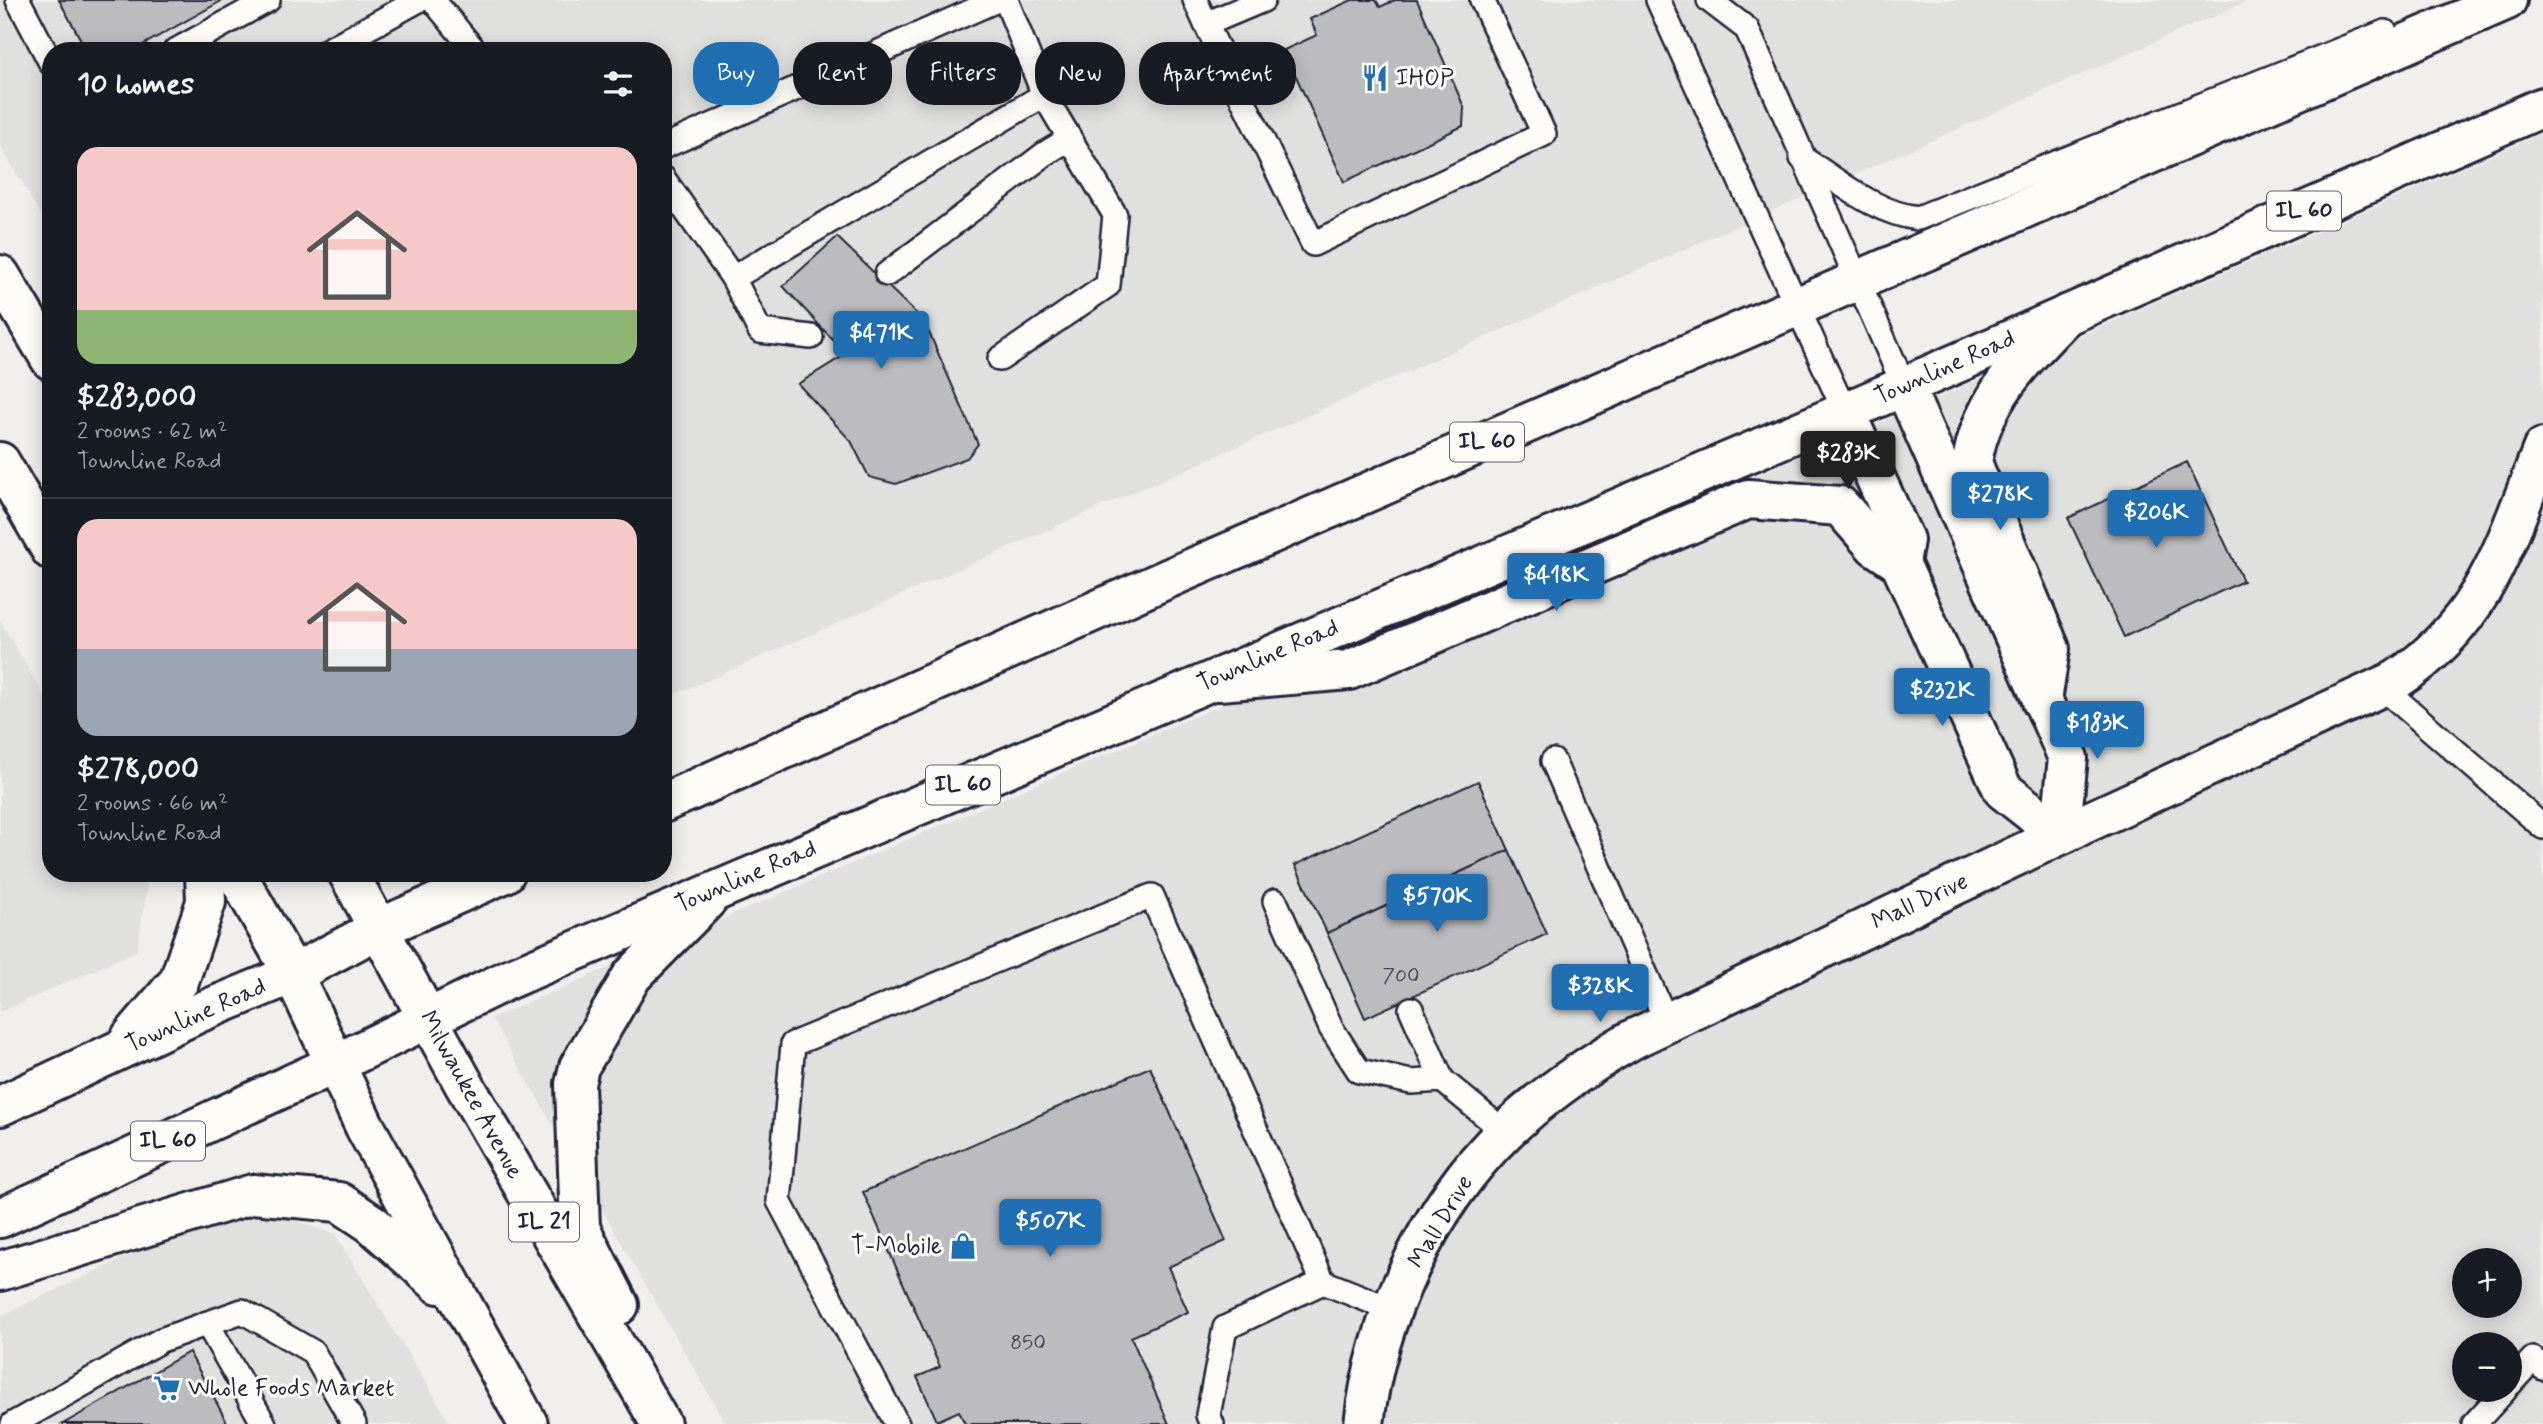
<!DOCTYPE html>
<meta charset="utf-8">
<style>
:root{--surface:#171b24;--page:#20242c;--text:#f1f3f6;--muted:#9ea1a6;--line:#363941;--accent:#1f6fb2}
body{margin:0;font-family:Mynerve,sans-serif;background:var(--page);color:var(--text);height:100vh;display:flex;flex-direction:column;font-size:26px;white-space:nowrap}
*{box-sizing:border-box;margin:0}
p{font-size:23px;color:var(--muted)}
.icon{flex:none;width:38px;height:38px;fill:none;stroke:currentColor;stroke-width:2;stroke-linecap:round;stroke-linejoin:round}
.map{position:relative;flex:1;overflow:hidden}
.sheet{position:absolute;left:42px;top:42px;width:630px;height:840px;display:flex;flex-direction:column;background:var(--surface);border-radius:28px;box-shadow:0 4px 18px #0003}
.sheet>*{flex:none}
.hud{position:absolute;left:693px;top:42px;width:665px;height:63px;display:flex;gap:14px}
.controls{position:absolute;left:2452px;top:1248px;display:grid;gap:14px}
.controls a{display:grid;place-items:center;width:70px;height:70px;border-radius:50%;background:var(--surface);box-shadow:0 4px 18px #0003;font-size:35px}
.price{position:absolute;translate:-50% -60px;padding:0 16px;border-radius:7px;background:var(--accent);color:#fff;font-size:23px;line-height:46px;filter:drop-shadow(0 2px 4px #0008)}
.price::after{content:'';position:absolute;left:50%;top:42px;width:21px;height:16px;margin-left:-10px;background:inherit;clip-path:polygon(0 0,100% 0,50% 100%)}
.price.selected{background:#222;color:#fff}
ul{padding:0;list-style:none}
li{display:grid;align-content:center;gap:14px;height:371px;padding:0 35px}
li+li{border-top:2px solid var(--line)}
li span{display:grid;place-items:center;height:217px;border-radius:21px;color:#555}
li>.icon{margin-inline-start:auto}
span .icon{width:126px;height:126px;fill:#fffc;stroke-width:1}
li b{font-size:30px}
h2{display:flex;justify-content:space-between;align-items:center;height:84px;padding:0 35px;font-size:30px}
.chip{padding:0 24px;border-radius:28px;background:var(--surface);box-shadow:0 4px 18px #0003;font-size:24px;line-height:63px}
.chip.selected{background:var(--accent);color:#fff}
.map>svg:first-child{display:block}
.built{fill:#e0e0df;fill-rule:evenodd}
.building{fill:#bcbcc0;stroke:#22223b;stroke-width:2}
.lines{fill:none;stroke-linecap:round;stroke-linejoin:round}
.lane-casing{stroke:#22223b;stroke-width:28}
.secondary-casing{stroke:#22223b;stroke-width:44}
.primary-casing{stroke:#22223b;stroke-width:44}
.lane{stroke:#fdfcf7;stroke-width:23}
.secondary{stroke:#fdfcf7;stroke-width:38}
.primary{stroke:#fdfcf7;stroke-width:38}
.labels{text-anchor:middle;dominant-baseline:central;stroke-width:6;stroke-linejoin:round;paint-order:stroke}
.number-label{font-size:21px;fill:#48485c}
.shield{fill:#fdfcf7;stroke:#646373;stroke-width:2}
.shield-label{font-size:23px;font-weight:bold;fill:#22223b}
.poi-label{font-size:24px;fill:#22223b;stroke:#fdfcf7;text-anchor:start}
.street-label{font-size:24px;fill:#22223b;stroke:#fdfcf7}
</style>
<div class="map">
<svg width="2543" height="1424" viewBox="0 0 2543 1424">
<rect width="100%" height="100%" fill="#f0efec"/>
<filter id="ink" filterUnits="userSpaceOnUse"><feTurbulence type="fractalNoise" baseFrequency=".0143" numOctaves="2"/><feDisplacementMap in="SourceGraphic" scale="14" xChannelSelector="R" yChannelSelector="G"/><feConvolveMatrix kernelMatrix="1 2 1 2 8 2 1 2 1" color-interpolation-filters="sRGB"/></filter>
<g filter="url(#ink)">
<g class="built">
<path d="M 0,0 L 2250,0 L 663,700 L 663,51 L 51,51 L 51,233 L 0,145 Z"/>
<path d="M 2543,133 L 2543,1424 L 726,1424 L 491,1018 L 1937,398 ZM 2464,1260 L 2510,1260 L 2510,1306 L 2464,1306 ZM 2464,1344 L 2510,1344 L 2510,1390 L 2464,1390 Z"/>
<path d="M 0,620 L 51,707 L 51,873 L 149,874 L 137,951 L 0,1012 Z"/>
<path d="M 242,1203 L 335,1234 L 451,1424 L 0,1424 L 0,1316 Z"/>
</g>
<g class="building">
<path d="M 59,0 L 223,0 L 132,51 L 87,51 Z"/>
<path d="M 1352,0 L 1376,0 L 1380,7 L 1395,0 L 1417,0 L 1464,107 L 1463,126 L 1344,182 L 1284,50 L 1317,35 L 1310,19 Z"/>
<path d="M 837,237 L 924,321 L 978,444 L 967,458 L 896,484 L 869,477 L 851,441 L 798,384 L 846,354 L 783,286 Z"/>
<path d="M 2187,462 L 2243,581 L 2124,637 L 2068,518 Z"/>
<path d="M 1478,781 L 1509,850 L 1327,933 L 1295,865 Z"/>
<path d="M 1509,850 L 1547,934 L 1365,1018 L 1327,933 Z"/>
<path d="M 1150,1067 L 1226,1241 L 1168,1267 L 1188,1312 L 1131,1337 L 1169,1424 L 965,1424 L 959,1411 L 937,1421 L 917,1377 L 940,1367 L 863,1192 Z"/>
<path d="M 189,1352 L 228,1424 L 63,1424 Z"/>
</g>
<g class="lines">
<defs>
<g id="lane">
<path d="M 18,0 L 51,63"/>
<path d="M 433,0 L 475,51"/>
<path d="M 1195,0 L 1206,24"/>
<path d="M 1263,0 L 1206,24 L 1313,244 L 1544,134 L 1482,0"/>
<path d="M 1658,0 L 1845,412"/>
<path d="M 1709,0 L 1747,29 L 1904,386"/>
<path d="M 175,51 L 268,0"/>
<path d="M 326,51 L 419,0"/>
<path d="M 663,147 L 997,0"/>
<path d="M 1802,158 C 1838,180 1874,213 1918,218 L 2385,32"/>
<path d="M 663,178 L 733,278 L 1044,95 L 1006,0"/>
<path d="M 887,274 L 1046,153 L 1069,139"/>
<path d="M 733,278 L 760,331 L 811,337"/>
<path d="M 1000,359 L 1108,285 L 1115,215 L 1044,95"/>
<path d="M 2382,687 L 2543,827"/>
<path d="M 1553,761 L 1667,1023"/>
<path d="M 1275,901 L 1331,1028 L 1359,1071 L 1411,1082 L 1442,1080 L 1505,1132"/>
<path d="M 1411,1009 L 1442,1080"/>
<path d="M 207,1323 L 264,1424"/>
<path d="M 2510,1384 L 2533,1359 L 2543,1368"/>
<path d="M 13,1424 L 161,1340 L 242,1311 L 313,1352 L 354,1424"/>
<path d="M 897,1424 L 779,1201 L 793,1044 L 1152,896 L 1323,1282 L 1393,1310"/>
<path d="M 1212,1424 L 1208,1415 L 1225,1328 L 1323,1282"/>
<path d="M 2474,1424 L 2505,1390"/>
</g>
<g id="secondary">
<path d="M 1904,386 L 2068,758 L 2060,835"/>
<path d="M 1845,412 L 1904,540 L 1900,563"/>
<path d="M 1219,681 L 1349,670 L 1748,499 L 1840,506 L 1875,546 L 1900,563 L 2003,790 L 2060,835"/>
<path d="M 2042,701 L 2050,649 L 1972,463 C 1981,400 2024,359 2066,315"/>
<path d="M 1364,1424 C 1376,1319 1429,1206 1505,1132 C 1543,1095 1588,1065 1633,1039 L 2060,835 L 2396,680 C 2486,620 2505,543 2543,448"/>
</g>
<g id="primary">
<path d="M 0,275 L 51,360"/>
<path d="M 0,462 L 51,550"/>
<path d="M 663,803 L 1176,575 L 2507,0"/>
<path d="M 236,873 L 293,974 L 365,1127 L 528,1424"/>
<path d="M 348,873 L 464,1084 L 661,1424"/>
<path d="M 131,1037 L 179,981 L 206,902 L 205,873"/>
<path d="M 0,1106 L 198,1013 L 293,974 L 380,928 L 505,873"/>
<path d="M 0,1218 L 335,1064 L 509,979 L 1845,412 L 2543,107"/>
<path d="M 0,1271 L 253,1194 L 339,1202 L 372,1224 L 439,1284"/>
<path d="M 619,1305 L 580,1228 L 575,1084 L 579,1067 L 632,976 L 706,901"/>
</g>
</defs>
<use href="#lane" class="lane-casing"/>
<use href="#secondary" class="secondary-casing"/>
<use href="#primary" class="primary-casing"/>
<use href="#lane" class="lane"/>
<use href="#secondary" class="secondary"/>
<use href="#primary" class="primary"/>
</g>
</g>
<defs>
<symbol id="restaurant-bare" viewBox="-9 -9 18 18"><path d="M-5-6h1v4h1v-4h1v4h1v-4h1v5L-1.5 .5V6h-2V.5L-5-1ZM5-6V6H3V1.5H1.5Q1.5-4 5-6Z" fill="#1f6fb2" stroke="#fdfcf7" stroke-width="2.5" paint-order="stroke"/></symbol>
<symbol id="shop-bare" viewBox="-9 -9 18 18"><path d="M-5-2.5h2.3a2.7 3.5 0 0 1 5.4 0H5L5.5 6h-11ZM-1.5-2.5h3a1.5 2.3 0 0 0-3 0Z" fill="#1f6fb2" stroke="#fdfcf7" stroke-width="2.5" paint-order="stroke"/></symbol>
<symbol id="supermarket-bare" viewBox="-9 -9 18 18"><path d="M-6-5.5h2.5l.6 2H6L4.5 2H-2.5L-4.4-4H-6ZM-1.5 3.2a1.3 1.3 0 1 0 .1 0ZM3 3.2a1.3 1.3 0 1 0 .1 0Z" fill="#1f6fb2" stroke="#fdfcf7" stroke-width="2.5" paint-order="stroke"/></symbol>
</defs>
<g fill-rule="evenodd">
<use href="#restaurant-bare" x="1356" y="59" width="38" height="38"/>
<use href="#shop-bare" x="944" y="1227" width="38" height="38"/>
<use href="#supermarket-bare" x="148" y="1369" width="38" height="38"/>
</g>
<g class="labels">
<g class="number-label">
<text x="1401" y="976">700</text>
<text x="1028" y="1343">850</text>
</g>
<g class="shield">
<rect x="2267" y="191.5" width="74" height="39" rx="5"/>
<rect x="1450" y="422.5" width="74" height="39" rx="5"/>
<rect x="926" y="765.5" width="74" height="39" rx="5"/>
<rect x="131" y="1121.5" width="74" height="39" rx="5"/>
<rect x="509" y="1202.5" width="70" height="39" rx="5"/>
</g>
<g class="shield-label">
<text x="2304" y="211">IL 60</text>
<text x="1487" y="442">IL 60</text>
<text x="963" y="785">IL 60</text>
<text x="168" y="1141">IL 60</text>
<text x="544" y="1222">IL 21</text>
</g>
<g class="poi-label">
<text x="1396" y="78">IHOP</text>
<text x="942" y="1246" text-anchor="end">T-Mobile</text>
<text x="188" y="1388">Whole Foods Market</text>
</g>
<g class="street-label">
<text transform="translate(1945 368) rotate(-24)">Townline Road</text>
<text transform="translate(1268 656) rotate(-23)">Townline Road</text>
<text transform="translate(746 877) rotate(-23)">Townline Road</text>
<text transform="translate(1920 902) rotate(-25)">Mall Drive</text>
<text transform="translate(196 1016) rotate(-24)">Townline Road</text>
<text transform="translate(471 1095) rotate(61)">Milwaukee Avenue</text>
<text transform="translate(1441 1222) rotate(-59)">Mall Drive</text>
</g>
</g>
</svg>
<div class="controls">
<a>+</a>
<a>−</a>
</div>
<b class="price" style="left:881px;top:371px">$471K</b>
<b class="price selected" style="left:1848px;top:491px">$283K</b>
<b class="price" style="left:2000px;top:532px">$278K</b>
<b class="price" style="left:2156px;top:550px">$206K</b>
<b class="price" style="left:1556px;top:613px">$418K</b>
<b class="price" style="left:1942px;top:728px">$232K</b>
<b class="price" style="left:2097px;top:761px">$183K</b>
<b class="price" style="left:1437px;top:934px">$570K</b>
<b class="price" style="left:1600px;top:1024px">$328K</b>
<b class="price" style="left:1050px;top:1259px">$507K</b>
<div class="hud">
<a class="chip selected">Buy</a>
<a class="chip">Rent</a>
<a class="chip">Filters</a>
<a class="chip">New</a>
<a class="chip">Apartment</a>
</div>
<section class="sheet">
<h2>10 homes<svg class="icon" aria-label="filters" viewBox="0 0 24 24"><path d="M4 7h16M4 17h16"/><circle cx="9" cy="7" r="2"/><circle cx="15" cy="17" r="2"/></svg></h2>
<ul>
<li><span style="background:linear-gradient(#f6c9c9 75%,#8fb573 0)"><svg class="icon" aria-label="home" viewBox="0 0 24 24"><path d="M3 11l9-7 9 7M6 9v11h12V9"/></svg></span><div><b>$283,000</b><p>2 rooms · 62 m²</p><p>Townline Road</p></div></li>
<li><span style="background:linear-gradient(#f6c9c9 60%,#9aa5b1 0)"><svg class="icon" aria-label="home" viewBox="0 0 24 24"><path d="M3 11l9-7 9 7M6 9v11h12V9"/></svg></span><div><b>$278,000</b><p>2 rooms · 66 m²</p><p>Townline Road</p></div></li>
</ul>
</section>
</div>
